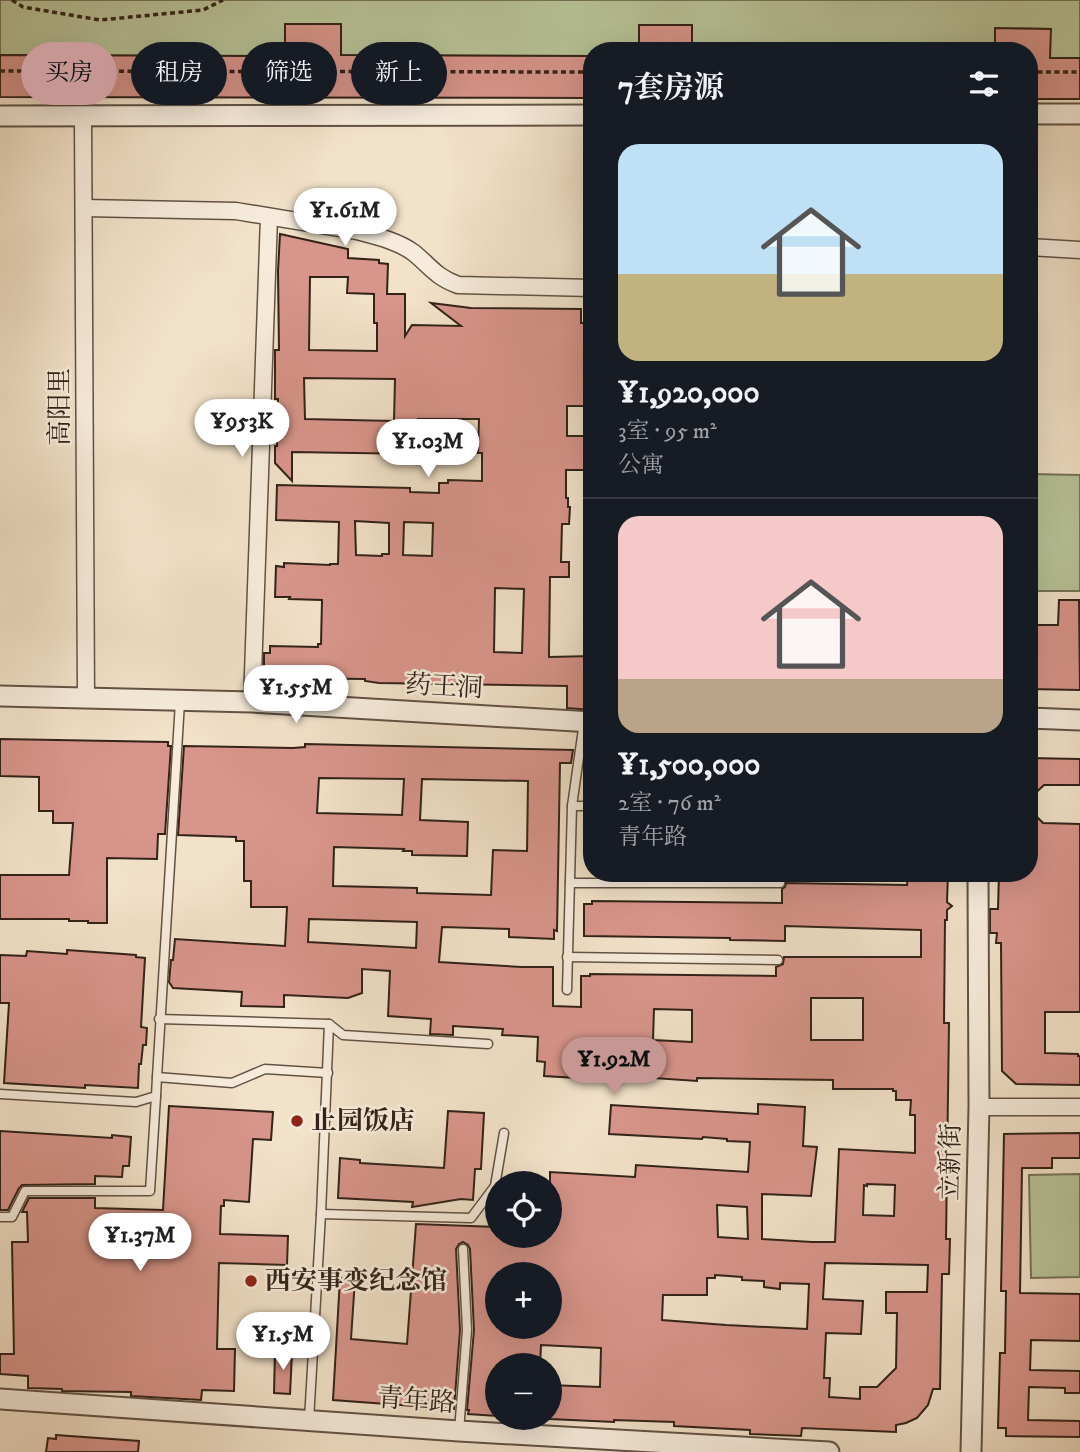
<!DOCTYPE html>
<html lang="zh">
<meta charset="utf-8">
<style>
:root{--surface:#171b24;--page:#242831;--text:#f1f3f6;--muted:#9ea1a6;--line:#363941;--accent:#c59692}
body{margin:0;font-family:"IM FELL DW Pica","Noto Serif SC",serif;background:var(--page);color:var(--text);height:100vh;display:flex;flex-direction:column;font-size:26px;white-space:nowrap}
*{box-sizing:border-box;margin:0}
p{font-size:23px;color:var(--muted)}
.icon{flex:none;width:38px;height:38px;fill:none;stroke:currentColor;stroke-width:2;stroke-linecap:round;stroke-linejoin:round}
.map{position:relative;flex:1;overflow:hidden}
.side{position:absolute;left:583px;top:42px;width:455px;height:840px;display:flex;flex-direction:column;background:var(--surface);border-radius:28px;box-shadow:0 7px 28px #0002}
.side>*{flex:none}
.guide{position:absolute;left:21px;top:42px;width:457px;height:63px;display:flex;gap:14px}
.buttons{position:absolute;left:485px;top:1171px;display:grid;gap:14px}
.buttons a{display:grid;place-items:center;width:77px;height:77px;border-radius:50%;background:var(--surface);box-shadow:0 7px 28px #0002;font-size:35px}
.price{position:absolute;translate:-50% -60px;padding:0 16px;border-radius:24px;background:#fff;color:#222;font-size:23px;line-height:46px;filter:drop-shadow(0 2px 4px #0008)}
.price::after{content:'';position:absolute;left:50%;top:42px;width:21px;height:16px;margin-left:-10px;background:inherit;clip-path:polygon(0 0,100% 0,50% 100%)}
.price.on{background:var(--accent);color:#111}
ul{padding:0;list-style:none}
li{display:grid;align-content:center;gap:14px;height:371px;padding:0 35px}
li+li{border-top:2px solid var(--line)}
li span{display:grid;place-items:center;height:217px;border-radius:21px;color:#555}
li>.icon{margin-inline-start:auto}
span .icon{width:126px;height:126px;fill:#fffc;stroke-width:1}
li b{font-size:30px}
h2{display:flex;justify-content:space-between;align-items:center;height:84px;padding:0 35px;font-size:30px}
.pill{padding:0 24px;border-radius:32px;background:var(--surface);box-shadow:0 7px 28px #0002;font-size:24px;line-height:63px}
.pill.on{background:var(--accent);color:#111}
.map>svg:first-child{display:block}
.green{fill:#b8c499;stroke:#757358;stroke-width:2}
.building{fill:#d8958b;stroke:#322218;stroke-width:2;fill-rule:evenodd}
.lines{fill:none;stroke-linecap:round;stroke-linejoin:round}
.service-casing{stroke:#625244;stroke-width:11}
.minor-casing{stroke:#625244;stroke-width:19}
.tertiary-casing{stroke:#625244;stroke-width:23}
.path{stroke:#322218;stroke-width:3.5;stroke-dasharray:5 3.5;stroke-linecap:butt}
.service{stroke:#f7ecdc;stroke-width:8}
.minor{stroke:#f7ecdc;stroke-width:16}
.tertiary{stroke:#f7ecdc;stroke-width:19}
.poi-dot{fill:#8f2418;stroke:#f7ecdc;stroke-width:2.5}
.labels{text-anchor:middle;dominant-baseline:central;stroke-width:5;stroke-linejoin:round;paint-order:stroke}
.street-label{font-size:26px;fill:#322218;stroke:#f7ecdc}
.poi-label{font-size:26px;font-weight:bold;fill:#322218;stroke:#f7ecdc;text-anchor:start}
</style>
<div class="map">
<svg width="1080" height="1452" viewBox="0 0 1080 1452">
<rect width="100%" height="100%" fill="#f2e2c9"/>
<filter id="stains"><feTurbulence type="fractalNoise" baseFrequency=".00286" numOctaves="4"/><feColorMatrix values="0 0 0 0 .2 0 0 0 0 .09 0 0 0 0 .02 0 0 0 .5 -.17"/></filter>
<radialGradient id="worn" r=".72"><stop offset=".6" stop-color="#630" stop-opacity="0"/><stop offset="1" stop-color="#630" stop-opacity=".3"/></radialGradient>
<g class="green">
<path d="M 0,0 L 1080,0 L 1080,58 L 1050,58 L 1050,29 L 995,28 L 995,51 L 592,51 L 591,56 L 341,55 L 341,24 L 285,24 L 285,56 L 0,55 Z"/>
<path d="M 1029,474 L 1080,475 L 1080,591 L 1029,591 Z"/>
<path d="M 1080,1174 L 1080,1277 L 1031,1278 L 1029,1175 Z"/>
</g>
<g class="building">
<path d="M 285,24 L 341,24 L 341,55 L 592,56 L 592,98 L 0,97 L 0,55 L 285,56 Z"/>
<rect x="639" y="25" width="53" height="26"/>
<path d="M 995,28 L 1051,29 L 1050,58 L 1080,58 L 1080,99 L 1029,99 L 1029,51 L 995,51 Z"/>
<path d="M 280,234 L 348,249 L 348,258 L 379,260 L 379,263 L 388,264 L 387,294 L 405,294 L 405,336 L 412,325 L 461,326 L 431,303 L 471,308 L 581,309 L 581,323 L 592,323 L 592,406 L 567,406 L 567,436 L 592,436 L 592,470 L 566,470 L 566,498 L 568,498 L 568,507 L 570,507 L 569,524 L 562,524 L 561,562 L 569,562 L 569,577 L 550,577 L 549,653 L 549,657 L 592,656 L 592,710 L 567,708 L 567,686 L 379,683 L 365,681 L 365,679 L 270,678 L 270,672 L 264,672 L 264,653 L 270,653 L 270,646 L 318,647 L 318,644 L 321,644 L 322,600 L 289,599 L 290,597 L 275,597 L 276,566 L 284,567 L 284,563 L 330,565 L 330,564 L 338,564 L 339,522 L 276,520 L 277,485 L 410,488 L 410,492 L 439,493 L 439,483 L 448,483 L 448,480 L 482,481 L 482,453 L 478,453 L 479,419 L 418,419 L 417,454 L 292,452 L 292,481 L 275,463 L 275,446 L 277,446 L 278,399 L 275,399 L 275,350 L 279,350 L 278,271 ZM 310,277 L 348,277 L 347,293 L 374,294 L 374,323 L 377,323 L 377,351 L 309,350 ZM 304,378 L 395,379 L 394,421 L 305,419 ZM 355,521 L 389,523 L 389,554 L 382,554 L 382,556 L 356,555 ZM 404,522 L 433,523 L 432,556 L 403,555 ZM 495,588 L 524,589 L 522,653 L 494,652 Z"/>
<path d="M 1059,600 L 1079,600 L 1080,690 L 1029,689 L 1029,625 L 1058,625 Z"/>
<path d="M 0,739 L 168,742 L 168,746 L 171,746 L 165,834 L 158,834 L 157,859 L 107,858 L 107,923 L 88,923 L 88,921 L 69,921 L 69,919 L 0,919 L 0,875 L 69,875 L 73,823 L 53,823 L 53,811 L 39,811 L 39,777 L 0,776 Z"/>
<path d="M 305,744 L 573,750 L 571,763 L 560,763 L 557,931 L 554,930 L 554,939 L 509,937 L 509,929 L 442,927 L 439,962 L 522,967 L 553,967 L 553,1006 L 581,1007 L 581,976 L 590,976 L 590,974 L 776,976 L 776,967 L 783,964 L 784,957 L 921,957 L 921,930 L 785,926 L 785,941 L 730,940 L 730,938 L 584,936 L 584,904 L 592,904 L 592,901 L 782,903 L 782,889 L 785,887 L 786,883 L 907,885 L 908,873 L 948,873 L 947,902 L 952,906 L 947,910 L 947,920 L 945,920 L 944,1023 L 949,1023 L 946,1239 L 950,1239 L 949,1274 L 942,1274 L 940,1389 L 933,1389 L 928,1405 L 917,1418 L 906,1423 L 896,1425 L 896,1432 L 802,1428 L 801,1436 L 750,1434 L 750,1430 L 674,1426 L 674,1422 L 614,1420 L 614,1422 L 550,1419 L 550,1385 L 600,1387 L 601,1348 L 541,1345 L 540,1365 L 497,1365 L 497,1416 L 468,1414 L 469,1410 L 467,1410 L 474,1330 L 470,1249 L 468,1245 L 463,1242 L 459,1244 L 456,1249 L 460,1330 L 454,1409 L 333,1400 L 340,1278 L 355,1279 L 351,1339 L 407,1344 L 416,1224 L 497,1227 L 497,1236 L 550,1236 L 550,1229 L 554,1230 L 556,1207 L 550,1207 L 550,1172 L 635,1177 L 636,1165 L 748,1172 L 750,1142 L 727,1141 L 727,1139 L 703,1137 L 702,1139 L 609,1134 L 611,1105 L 758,1114 L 758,1104 L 805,1107 L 803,1146 L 817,1147 L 811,1196 L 762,1194 L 762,1239 L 812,1242 L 835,1242 L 839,1149 L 915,1153 L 915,1115 L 910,1115 L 911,1100 L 896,1100 L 896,1091 L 893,1091 L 893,1089 L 833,1089 L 833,1080 L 697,1078 L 697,1081 L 610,1075 L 610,1080 L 544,1076 L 545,1062 L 537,1061 L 538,1037 L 502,1035 L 503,1029 L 453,1026 L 453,1035 L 430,1034 L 431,1019 L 388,1016 L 390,971 L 362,969 L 362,993 L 348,998 L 284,995 L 284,1007 L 241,1006 L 242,992 L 173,988 L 169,982 L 171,960 L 173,960 L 175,939 L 285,946 L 287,907 L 251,907 L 251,881 L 244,881 L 244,841 L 236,841 L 236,837 L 178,835 L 184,746 L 293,748 L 305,747 ZM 319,778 L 404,779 L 402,815 L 317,813 ZM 422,779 L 528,781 L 527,851 L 493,850 L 491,895 L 417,893 L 417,888 L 333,886 L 334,847 L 404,849 L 403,851 L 412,851 L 412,855 L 467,856 L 468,822 L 420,820 ZM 309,919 L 417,922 L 416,948 L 308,942 ZM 811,998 L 863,998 L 863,1040 L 811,1040 ZM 654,1009 L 692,1010 L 692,1042 L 653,1040 ZM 867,1184 L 895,1185 L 894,1216 L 863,1215 L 864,1185 L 867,1186 ZM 717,1205 L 747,1207 L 748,1239 L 718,1237 ZM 825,1263 L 928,1265 L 927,1292 L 886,1292 L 886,1313 L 897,1313 L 896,1368 L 877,1387 L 860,1387 L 860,1399 L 829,1397 L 830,1378 L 824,1378 L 826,1333 L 861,1334 L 863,1301 L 823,1299 ZM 497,1274 L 550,1274 L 550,1326 L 497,1326 ZM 715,1275 L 742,1277 L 742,1280 L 764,1281 L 764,1287 L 780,1289 L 780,1283 L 809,1284 L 807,1329 L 726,1325 L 662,1320 L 663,1295 L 707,1295 L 707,1278 L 715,1278 Z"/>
<path d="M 1029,758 L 1080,759 L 1080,785 L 1044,785 L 1029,799 Z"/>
<path d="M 1029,809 L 1043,823 L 1080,824 L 1080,1012 L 1045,1012 L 1045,1053 L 1078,1054 L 1078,1056 L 1080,1056 L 1080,1085 L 1016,1084 L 1002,1071 L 1001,943 L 996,943 L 997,933 L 990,933 L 990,909 L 998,909 L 999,873 L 1029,873 Z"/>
<path d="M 67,950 L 136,955 L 136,957 L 145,958 L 141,1027 L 147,1028 L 146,1045 L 143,1045 L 141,1064 L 139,1064 L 138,1088 L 85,1085 L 85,1088 L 4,1083 L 9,1003 L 0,1003 L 0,955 L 26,956 L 27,951 L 67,954 Z"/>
<path d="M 169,1106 L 273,1112 L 271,1140 L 253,1139 L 249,1202 L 224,1200 L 224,1206 L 221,1206 L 220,1234 L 288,1236 L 287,1265 L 219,1263 L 217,1349 L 235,1349 L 234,1391 L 202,1390 L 201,1400 L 131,1396 L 131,1392 L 62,1391 L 62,1389 L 28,1388 L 28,1376 L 0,1374 L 0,1354 L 14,1354 L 12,1242 L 28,1242 L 27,1212 L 22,1212 L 29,1198 L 95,1198 L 95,1208 L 163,1210 Z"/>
<path d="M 448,1111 L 484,1113 L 481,1169 L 475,1169 L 473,1200 L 461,1199 L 412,1207 L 413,1202 L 338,1198 L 340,1158 L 360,1160 L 360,1163 L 444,1168 Z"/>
<path d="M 0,1131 L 112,1138 L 112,1135 L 131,1137 L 129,1166 L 123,1166 L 122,1177 L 95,1176 L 95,1184 L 22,1185 L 19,1188 L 8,1210 L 0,1210 Z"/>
<path d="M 1080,1133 L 1080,1158 L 1052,1158 L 1052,1168 L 1022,1168 L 1020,1293 L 1080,1294 L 1080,1341 L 1031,1340 L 1030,1370 L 1080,1371 L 1080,1393 L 1065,1393 L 1065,1388 L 1029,1387 L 1028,1420 L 1080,1421 L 1080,1437 L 1006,1436 L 1006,1428 L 998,1428 L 1000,1353 L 1005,1353 L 1006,1291 L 1001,1291 L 1004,1134 Z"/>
<path d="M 275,1351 L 292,1352 L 290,1394 L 274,1393 Z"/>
<path d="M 56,1435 L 139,1441 L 138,1452 L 46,1452 L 48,1438 L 56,1439 Z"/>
</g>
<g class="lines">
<defs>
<g id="service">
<path d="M 180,702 L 157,1077 L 232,1083 L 265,1069 L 328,1073"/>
<path d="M 572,806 L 592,806"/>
<path d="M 570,883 L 780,883"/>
<path d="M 567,957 L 778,960"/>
<path d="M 567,990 L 572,806 L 584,722"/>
<path d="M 159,1019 L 329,1024 L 343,1035 L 488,1044"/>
<path d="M 0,1094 L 136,1102 L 156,1096 L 157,1077"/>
<path d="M 321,1214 L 471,1218 L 495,1186 L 504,1133"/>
<path d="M 0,1217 L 12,1217 L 25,1191 L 150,1191 L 156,1096"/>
<path d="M 309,1420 L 321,1214 L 329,1024"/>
<path d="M 459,1431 L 467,1330 L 463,1249"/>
</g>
<g id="minor">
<path d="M 83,116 L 86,699"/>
<path d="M 84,208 L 236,211 L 357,231 C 376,236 398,241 414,253 C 431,267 436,277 458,285 L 592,288"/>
<path d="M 1029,247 L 1080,250"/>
<path d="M 252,702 L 269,217"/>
<path d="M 979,1107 L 1080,1107"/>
</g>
<g id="tertiary">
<path d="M 1029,114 L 1080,114"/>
<path d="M 0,116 L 592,115"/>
<path d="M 0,696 L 252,702 L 592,722"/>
<path d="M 1029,718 L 1080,720"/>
<path d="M 0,1399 L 459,1431 L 829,1452"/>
<path d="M 971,1452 L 979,1107 L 978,873"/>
</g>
</defs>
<use href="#service" class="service-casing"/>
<use href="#minor" class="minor-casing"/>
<use href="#tertiary" class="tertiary-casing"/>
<g class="path">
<path d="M 12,0 L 23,7 L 100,20 L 203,10 L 223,0"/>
<path d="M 0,71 L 592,72"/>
<path d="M 1029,72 L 1080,72"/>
</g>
<use href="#service" class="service"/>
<use href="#minor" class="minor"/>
<use href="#tertiary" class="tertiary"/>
</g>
<g class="poi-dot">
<circle cx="297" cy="1121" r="7"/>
<circle cx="251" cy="1281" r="7"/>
</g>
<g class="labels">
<g class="street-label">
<text transform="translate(60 407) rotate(-90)">高阳里</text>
<text transform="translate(444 687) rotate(3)">药王洞</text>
<text transform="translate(951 1162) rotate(-89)">立新街</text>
<text transform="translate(416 1401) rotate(4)">青年路</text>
</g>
<g class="poi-label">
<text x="311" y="1121">止园饭店</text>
<text x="265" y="1281">西安事变纪念馆</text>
</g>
</g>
<rect width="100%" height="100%" filter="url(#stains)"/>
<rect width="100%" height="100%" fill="url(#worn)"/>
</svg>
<div class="buttons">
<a><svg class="icon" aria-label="locate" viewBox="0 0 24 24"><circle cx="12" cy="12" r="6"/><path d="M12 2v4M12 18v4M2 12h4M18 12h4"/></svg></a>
<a>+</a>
<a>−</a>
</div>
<b class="price" style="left:345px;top:248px">¥1.61M</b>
<b class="price" style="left:242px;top:459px">¥953K</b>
<b class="price" style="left:428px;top:479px">¥1.03M</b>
<b class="price" style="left:296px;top:725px">¥1.55M</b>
<b class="price on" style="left:614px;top:1097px">¥1.92M</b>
<b class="price" style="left:140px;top:1273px">¥1.37M</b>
<b class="price" style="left:283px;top:1372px">¥1.5M</b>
<div class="guide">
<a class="pill on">买房</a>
<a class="pill">租房</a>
<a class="pill">筛选</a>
<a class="pill">新上</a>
</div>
<section class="side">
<h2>7套房源<svg class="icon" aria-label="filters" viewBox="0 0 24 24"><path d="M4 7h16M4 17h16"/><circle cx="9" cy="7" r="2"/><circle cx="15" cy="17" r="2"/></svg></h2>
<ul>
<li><span style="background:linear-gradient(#bfe0f5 60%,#c2b280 0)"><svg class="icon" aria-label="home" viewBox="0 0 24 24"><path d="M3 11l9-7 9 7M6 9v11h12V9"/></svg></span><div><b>¥1,920,000</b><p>3室 · 95 m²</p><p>公寓</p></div></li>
<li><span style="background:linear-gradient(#f6c9c9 75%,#b9a48a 0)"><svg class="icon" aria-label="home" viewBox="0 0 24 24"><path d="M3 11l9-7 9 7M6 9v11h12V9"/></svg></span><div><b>¥1,500,000</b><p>2室 · 76 m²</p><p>青年路</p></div></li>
</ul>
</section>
</div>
